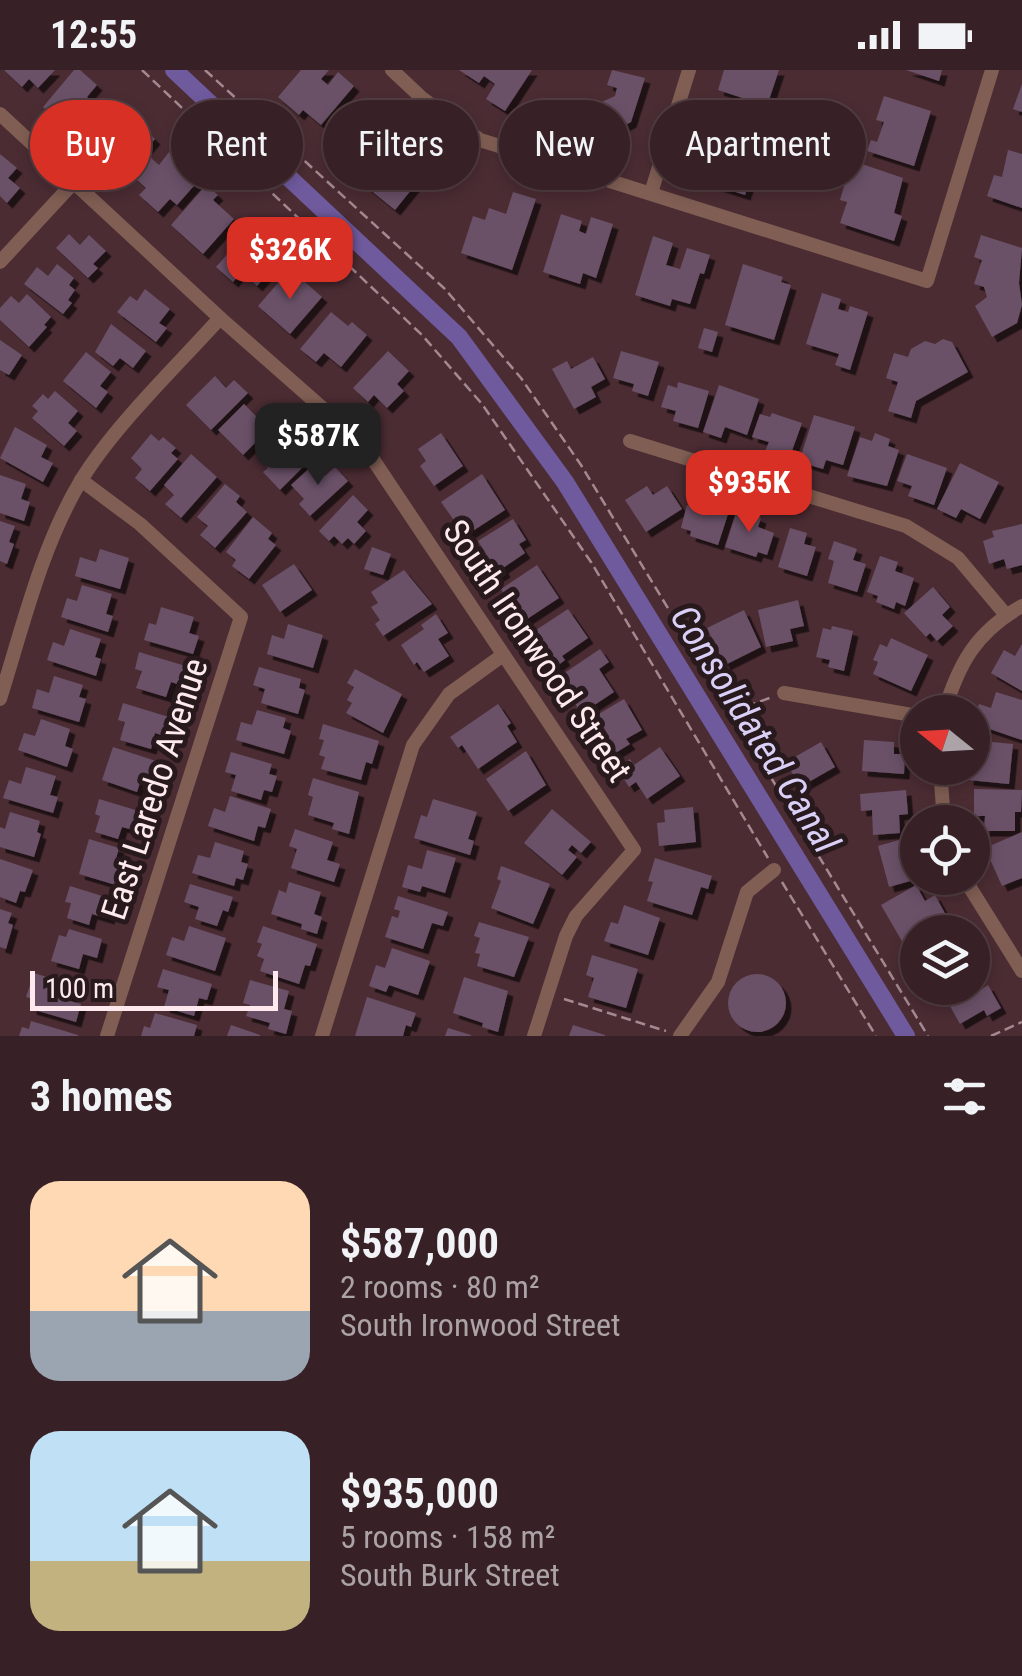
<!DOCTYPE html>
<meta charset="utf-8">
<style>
:root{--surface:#382126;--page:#432e32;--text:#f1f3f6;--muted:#aba3a7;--line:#523e43;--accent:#d93025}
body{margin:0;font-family:"Roboto Condensed",sans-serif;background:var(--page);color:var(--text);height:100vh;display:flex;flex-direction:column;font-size:38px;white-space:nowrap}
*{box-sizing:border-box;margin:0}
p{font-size:32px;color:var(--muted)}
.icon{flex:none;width:55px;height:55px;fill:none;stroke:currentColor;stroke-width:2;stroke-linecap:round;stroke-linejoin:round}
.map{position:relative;height:966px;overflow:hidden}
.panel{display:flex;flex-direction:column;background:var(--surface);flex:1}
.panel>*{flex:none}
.banner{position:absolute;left:30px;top:30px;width:962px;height:90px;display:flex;gap:20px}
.needle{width:65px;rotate:288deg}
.fabs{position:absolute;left:900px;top:625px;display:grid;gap:20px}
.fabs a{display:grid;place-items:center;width:90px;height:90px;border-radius:50%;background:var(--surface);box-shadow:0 5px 15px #0003,0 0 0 2px var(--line);font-size:50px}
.scale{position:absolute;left:30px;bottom:25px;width:248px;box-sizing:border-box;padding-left:10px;border:5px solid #fee9ee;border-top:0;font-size:28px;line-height:35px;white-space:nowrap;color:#fee9ee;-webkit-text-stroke:8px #27191c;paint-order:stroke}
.price{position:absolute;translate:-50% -85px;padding:0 22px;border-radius:20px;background:var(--accent);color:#fff;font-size:32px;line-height:65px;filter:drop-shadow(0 2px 5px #0008)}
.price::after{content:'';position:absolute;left:50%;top:60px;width:30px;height:22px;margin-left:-15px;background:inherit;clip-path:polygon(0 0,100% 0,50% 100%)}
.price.current{background:#222;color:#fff}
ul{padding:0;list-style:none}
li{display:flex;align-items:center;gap:30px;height:250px;padding:0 30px}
li span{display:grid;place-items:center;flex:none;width:280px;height:200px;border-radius:30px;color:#555}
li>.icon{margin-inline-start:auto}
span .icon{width:120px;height:120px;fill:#fffc;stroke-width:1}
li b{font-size:42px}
h2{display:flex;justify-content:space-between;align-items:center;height:120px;padding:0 30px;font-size:42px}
.chip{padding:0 35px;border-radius:45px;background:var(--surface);box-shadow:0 5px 15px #0003,0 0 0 2px var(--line);font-size:35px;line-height:90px}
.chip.current{background:var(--accent);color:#fff}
.status{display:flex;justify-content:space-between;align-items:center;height:70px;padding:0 50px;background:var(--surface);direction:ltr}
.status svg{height:28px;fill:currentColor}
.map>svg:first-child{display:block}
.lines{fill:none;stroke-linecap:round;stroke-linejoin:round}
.canal{stroke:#6f5a9e;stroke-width:18}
.building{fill:#6a5167;filter:url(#shadow)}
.path{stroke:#a48a90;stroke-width:2.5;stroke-dasharray:10 5;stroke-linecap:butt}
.street{stroke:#805e53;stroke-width:14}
.labels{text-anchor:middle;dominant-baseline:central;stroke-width:10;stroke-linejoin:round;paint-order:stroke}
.street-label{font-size:35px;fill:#fee9ee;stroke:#27191c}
.water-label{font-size:38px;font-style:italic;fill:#d9cff7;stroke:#27191c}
</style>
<div class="status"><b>12:55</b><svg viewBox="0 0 49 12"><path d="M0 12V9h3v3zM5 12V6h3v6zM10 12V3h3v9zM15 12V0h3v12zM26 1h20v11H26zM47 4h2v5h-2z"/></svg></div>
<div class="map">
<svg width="1022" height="966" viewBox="0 0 1022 966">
<defs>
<filter id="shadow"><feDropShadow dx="5.5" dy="5.5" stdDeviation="0" flood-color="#0009"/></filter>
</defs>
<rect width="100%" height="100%" fill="#4b2c33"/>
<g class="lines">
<path class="canal" d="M 174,0 L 459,267 L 565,412 L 906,966"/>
</g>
<g class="building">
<path d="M 4,0 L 55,0 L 38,18 L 29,9 L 22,17 Z"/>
<path d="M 74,0 L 80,0 L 97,15 L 87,27 L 95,34 L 78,54 L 64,41 L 57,49 L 43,37 Z"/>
<path d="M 301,0 L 329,0 L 321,9 L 328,15 L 338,2 L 354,16 L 321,55 L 303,40 L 299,45 L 278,27 Z"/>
<path d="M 459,0 L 532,0 L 505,41 L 486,29 L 495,14 L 484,6 L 479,13 Z"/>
<path d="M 612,0 L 645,8 L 631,52 L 618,59 L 620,64 L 608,70 L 599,55 L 593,60 L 587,77 L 555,67 L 564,38 L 577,43 L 615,26 L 617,18 L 607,15 Z"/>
<path d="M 724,0 L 779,0 L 767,36 L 718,20 Z"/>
<path d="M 906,0 L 942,0 L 939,11 Z"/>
<path d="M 1022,14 L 1022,42 L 1013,39 Z"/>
<path d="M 884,26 L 931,41 L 914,96 L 867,81 L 871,70 L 877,72 L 884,52 L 876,50 Z"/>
<path d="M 113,47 L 123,55 L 127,51 L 139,61 L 142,57 L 155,69 L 122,108 L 87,77 Z"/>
<path d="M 718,47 L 768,63 L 761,85 L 754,83 L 745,109 L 750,111 L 745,125 L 695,109 Z"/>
<path d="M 400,58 L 419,73 L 406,90 L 424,104 L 395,140 L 358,110 Z"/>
<path d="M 1008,80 L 1022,84 L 1022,138 L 987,126 L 994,105 L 1002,107 Z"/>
<path d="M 169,82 L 200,109 L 177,135 L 170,129 L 158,142 L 139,125 L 146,118 L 133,106 L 150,87 L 159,95 Z"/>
<path d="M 0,84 L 17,98 L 8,108 L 20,118 L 7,133 L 0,126 Z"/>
<path d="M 859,93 L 903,108 L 894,143 L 902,146 L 894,171 L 840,153 L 847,132 L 840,130 L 847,106 L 854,109 Z"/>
<path d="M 206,115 L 218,125 L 213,130 L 234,149 L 203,184 L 171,155 Z"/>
<path d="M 513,122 L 536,129 L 512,200 L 461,183 L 473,146 L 485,150 L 489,138 L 506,144 Z"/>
<path d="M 561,144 L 582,151 L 579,161 L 586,164 L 591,147 L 613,154 L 596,208 L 583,203 L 580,214 L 543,202 Z"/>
<path d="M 248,161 L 264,176 L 268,171 L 284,185 L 257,216 L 242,202 L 233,212 L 216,197 Z"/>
<path d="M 69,164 L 80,175 L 89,165 L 106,181 L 93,194 L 98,198 L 88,208 L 56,178 Z"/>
<path d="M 981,165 L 1022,178 L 1019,213 L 1022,235 L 1017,253 L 992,267 L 975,236 L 987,227 L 984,217 L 974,214 L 982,190 L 974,187 Z"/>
<path d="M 653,166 L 673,173 L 666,195 L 680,199 L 687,178 L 710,185 L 704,204 L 700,203 L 690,234 L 672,229 L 670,236 L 635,225 Z"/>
<path d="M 57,194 L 74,208 L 69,215 L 75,220 L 68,230 L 72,233 L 63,244 L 24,214 L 37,197 L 48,206 Z"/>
<path d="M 743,194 L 783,207 L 781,212 L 791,215 L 774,270 L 725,255 Z"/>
<path d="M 290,199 L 322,227 L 290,264 L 258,236 Z"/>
<path d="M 145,219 L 170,239 L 159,253 L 167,258 L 156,272 L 117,242 L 130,226 L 137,231 Z"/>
<path d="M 822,223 L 841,229 L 838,239 L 848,242 L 850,236 L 868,242 L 850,300 L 835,295 L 839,284 L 806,274 Z"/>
<path d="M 27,224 L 51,247 L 44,255 L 47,257 L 29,277 L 0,250 L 0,238 L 11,226 L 19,233 Z"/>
<path d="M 331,242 L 348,256 L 352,252 L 367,265 L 341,297 L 324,283 L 316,292 L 300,279 Z"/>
<path d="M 111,254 L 146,281 L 133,298 L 120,288 L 113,296 L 95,282 Z"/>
<path d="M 704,258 L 718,262 L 712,282 L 698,278 Z"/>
<path d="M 943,269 L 952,272 L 968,302 L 916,331 L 911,348 L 888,341 L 898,312 L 886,308 L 894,283 L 908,287 L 911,279 L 925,271 L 935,274 Z"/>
<path d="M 0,270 L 22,285 L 9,305 L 0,300 Z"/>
<path d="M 388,281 L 409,301 L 397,314 L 404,321 L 387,338 L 374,325 L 368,332 L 353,318 Z"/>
<path d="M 621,281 L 659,292 L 648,326 L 632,321 L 634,314 L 613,308 Z"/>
<path d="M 86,282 L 111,302 L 100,316 L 108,322 L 96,338 L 63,311 Z"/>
<path d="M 593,287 L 605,309 L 591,317 L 596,327 L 574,339 L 552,299 L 567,291 L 571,299 Z"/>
<path d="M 215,306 L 226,318 L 234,310 L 248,323 L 211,360 L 186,335 Z"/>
<path d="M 678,312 L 709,321 L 698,358 L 673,351 L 676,341 L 661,337 L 668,315 L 677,318 Z"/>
<path d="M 719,315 L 759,329 L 747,365 L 725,357 L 721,368 L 703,362 Z"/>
<path d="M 55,321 L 78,341 L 68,353 L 77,361 L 64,376 L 32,348 L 38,341 L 32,336 L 43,324 L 48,329 Z"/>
<path d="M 244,334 L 257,347 L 265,339 L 277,351 L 243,385 L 218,360 Z"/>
<path d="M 772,343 L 802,353 L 789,389 L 765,381 L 769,372 L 752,367 L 760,344 L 770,347 Z"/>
<path d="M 814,345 L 855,357 L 843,395 L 826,390 L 823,399 L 799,392 Z"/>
<path d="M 15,357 L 47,375 L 41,387 L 53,393 L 43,412 L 0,388 Z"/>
<path d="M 291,358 L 306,373 L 301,378 L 311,389 L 280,420 L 263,402 L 268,398 L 259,389 Z"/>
<path d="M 441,363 L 463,396 L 434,416 L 420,396 L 426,391 L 418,379 Z"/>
<path d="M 875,363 L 890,369 L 888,376 L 899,380 L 887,416 L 847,406 L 860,367 L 872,371 Z"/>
<path d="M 151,364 L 159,371 L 163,367 L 176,378 L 171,383 L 178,389 L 150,421 L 135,408 L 142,399 L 131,388 Z"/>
<path d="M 191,384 L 217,407 L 181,448 L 165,434 L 174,425 L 164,415 Z"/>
<path d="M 907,384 L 947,398 L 934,435 L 908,426 L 912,416 L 897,411 Z"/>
<path d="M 960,393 L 999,412 L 980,449 L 961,439 L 956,448 L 937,439 Z"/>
<path d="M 314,394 L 325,406 L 335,397 L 348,411 L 310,446 L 299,434 L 304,429 L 291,415 Z"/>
<path d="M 482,404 L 505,440 L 465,466 L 441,432 Z"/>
<path d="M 0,405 L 26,414 L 21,429 L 30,432 L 24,451 L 0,443 Z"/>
<path d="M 225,414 L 240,426 L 236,432 L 247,442 L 215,478 L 200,465 L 208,456 L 197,447 Z"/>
<path d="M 647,416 L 653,425 L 667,416 L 682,439 L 646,462 L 625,430 Z"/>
<path d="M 353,425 L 368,440 L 357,452 L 366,461 L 354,474 L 348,468 L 342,474 L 334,466 L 329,471 L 319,461 Z"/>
<path d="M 706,431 L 730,438 L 718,475 L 690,466 L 691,461 L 681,458 L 687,435 L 703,440 Z"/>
<path d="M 737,440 L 761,448 L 758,457 L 774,463 L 767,485 L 758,482 L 756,487 L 725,477 Z"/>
<path d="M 253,447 L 272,463 L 268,469 L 276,475 L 249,509 L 232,496 L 236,490 L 226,482 Z"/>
<path d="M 513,449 L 526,470 L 519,474 L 525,483 L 503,498 L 505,502 L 491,511 L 478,491 L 487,485 L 478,471 Z"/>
<path d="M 0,451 L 15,456 L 9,472 L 14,474 L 7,494 L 0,491 Z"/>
<path d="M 1022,454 L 1022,495 L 1007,499 L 1004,489 L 989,494 L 983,471 L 994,467 L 992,461 Z"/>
<path d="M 790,458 L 807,463 L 804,474 L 816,477 L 807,506 L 778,497 Z"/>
<path d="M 834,471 L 857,479 L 853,490 L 866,494 L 857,522 L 828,513 L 834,491 L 828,489 Z"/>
<path d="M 372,477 L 391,484 L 383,505 L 364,499 Z"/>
<path d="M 100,479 L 129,488 L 120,519 L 75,506 L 80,487 L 96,492 Z"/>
<path d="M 880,486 L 898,492 L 895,501 L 914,508 L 905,536 L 896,532 L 894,539 L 876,532 L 878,526 L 867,522 Z"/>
<path d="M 294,494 L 312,520 L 280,542 L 262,515 Z"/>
<path d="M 537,495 L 559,528 L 521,553 L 501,519 Z"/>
<path d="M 404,500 L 432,534 L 383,566 L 375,554 L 380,550 L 371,537 L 378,533 L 371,522 Z"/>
<path d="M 82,515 L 112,524 L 106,544 L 113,546 L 108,562 L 61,547 L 67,528 L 77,531 Z"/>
<path d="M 933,517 L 950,537 L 942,545 L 953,556 L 937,571 L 930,563 L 926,567 L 904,543 Z"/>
<path d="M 798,530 L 804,556 L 790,559 L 793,571 L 766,577 L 758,540 Z"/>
<path d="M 161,537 L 194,547 L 189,563 L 199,566 L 193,584 L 144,570 L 149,553 L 156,555 Z"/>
<path d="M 568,539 L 588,568 L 562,586 L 565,590 L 552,600 L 539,581 L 546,576 L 536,560 Z"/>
<path d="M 744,540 L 761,577 L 725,595 L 707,558 Z"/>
<path d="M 436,544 L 448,563 L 438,569 L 449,586 L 424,602 L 417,592 L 414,595 L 401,575 L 424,559 L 421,555 Z"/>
<path d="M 288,554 L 323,565 L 313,598 L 267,584 L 272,565 L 284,569 Z"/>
<path d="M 832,556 L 853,561 L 844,601 L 828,597 L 830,590 L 816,587 L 823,558 L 831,560 Z"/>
<path d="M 70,559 L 101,569 L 95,587 L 101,589 L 96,606 L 47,590 L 53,572 L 64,576 Z"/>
<path d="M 891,568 L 928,585 L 911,621 L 873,604 L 878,592 L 873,590 L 880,574 L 887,577 Z"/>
<path d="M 1022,574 L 1022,621 L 991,603 L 1004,580 L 1015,586 Z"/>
<path d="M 600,579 L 609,592 L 599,599 L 614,622 L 581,644 L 560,606 Z"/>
<path d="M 139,582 L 189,597 L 183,616 L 171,612 L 166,627 L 136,618 L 142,601 L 135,599 Z"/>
<path d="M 259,597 L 301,609 L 299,618 L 305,620 L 298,644 L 261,633 L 265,619 L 253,615 Z"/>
<path d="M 355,599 L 402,624 L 383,663 L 346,643 L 352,633 L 347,630 L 354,617 L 347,613 Z"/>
<path d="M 54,606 L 83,615 L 79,627 L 86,629 L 79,652 L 32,638 L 37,619 L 49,623 Z"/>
<path d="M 996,622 L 1022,630 L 1022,670 L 972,653 L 979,634 L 991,638 Z"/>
<path d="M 624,629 L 642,660 L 626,669 L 630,674 L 609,687 L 598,669 L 607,663 L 597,645 Z"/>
<path d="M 123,633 L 172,648 L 167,667 L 155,663 L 151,679 L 120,670 L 125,652 L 118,650 Z"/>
<path d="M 498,634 L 511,653 L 507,656 L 517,672 L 478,699 L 462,675 L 458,678 L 450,667 Z"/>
<path d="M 257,640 L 286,648 L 283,658 L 291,661 L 284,684 L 236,670 L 241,652 L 252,655 Z"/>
<path d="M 41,649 L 70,659 L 65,676 L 73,679 L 67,697 L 18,680 L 24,663 L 35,666 Z"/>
<path d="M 323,654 L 379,671 L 372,694 L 366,692 L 361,710 L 321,699 L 325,687 L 319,685 L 324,670 L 319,669 Z"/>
<path d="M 864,670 L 894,672 L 894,684 L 905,684 L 904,704 L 862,701 Z"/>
<path d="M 972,670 L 1013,674 L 1009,714 L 968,710 L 969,698 L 972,698 Z"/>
<path d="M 821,672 L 835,697 L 800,717 L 786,692 Z"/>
<path d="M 113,677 L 159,692 L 153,710 L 142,706 L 137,722 L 102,710 Z"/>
<path d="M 660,677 L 680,706 L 647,729 L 636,712 L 629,717 L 617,698 L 630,689 L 634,695 Z"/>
<path d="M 526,681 L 546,715 L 508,741 L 486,709 Z"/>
<path d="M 231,682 L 272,694 L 269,704 L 277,706 L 272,722 L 264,720 L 261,730 L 231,721 L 236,705 L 225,702 Z"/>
<path d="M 26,697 L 56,706 L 50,725 L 58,727 L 53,743 L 3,728 L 9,710 L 21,714 Z"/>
<path d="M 313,708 L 359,722 L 349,764 L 332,759 L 334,753 L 308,745 L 313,727 L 308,725 Z"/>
<path d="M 974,719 L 1022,720 L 1021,742 L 1015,742 L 1015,761 L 984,761 L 985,746 L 974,746 Z"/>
<path d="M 906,720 L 908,744 L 899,745 L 900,763 L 873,765 L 872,740 L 861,741 L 860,724 Z"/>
<path d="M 230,726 L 271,739 L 265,758 L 258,756 L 254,771 L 208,756 L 214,738 L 225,742 Z"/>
<path d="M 99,729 L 142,742 L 137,761 L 122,757 L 118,769 L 95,762 L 100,746 L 95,744 Z"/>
<path d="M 433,729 L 477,742 L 468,769 L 474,771 L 470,785 L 414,768 L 421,745 L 427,747 Z"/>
<path d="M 693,737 L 696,772 L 659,776 L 657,753 L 665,752 L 664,740 Z"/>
<path d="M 552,739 L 591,772 L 581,783 L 572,775 L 568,780 L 577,787 L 562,805 L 524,773 Z"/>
<path d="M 10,742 L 40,751 L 37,762 L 41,764 L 34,787 L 0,777 L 0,757 L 5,759 Z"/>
<path d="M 295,759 L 333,772 L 327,790 L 340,794 L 334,812 L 291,798 L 297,779 L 289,776 Z"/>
<path d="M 1022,762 L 1022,808 L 1002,816 L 985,778 Z"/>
<path d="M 913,766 L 918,781 L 918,794 L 910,796 L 914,810 L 889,817 L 878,776 Z"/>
<path d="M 89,769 L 119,778 L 114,796 L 124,799 L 119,816 L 79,804 Z"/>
<path d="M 215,772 L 244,781 L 241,792 L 248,794 L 243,810 L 236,808 L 234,816 L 192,803 L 198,785 L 210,788 Z"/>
<path d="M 427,780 L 456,788 L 445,823 L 422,816 L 420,822 L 402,817 L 408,795 L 422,799 Z"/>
<path d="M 655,788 L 712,806 L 708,819 L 701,817 L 692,845 L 647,831 L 653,812 L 648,811 Z"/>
<path d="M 0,789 L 33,800 L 25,822 L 20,821 L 16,833 L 0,827 Z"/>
<path d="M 501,796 L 550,814 L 533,854 L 491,838 L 501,811 L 497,809 Z"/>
<path d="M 289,812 L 321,822 L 314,844 L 322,847 L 317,864 L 301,859 L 302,854 L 271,844 L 279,820 L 286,823 Z"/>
<path d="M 190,814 L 233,827 L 228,842 L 223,840 L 217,856 L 195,849 L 199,837 L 184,832 Z"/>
<path d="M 916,815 L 925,831 L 935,825 L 947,847 L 903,873 L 881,835 Z"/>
<path d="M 70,816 L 115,830 L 109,849 L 92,844 L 89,855 L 67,848 L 71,833 L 65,832 Z"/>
<path d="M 398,826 L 448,842 L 443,856 L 432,853 L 423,879 L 385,867 L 392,846 L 398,848 L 400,841 L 394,839 Z"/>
<path d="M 624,835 L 660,848 L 648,885 L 604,871 L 611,852 L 618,854 Z"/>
<path d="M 0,839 L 12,843 L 8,853 L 13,855 L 6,879 L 0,877 Z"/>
<path d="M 479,852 L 529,867 L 514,907 L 477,896 L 480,884 L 475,883 L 480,868 L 474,866 Z"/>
<path d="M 189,856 L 226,868 L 215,901 L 166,885 L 172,867 L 184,871 Z"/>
<path d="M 263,856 L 317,874 L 310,896 L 305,895 L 299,914 L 260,901 L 264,889 L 257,886 L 262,874 L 257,872 Z"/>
<path d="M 69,859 L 102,869 L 97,888 L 83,884 L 79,899 L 51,891 L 59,865 L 66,867 Z"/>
<path d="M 392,878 L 430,891 L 418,925 L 389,915 L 386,922 L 369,916 L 376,895 L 385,898 Z"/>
<path d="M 592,885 L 638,899 L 626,938 L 588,927 L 594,908 L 586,905 Z"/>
<path d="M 163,899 L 212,914 L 207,930 L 199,928 L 194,946 L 164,937 L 169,920 L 157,917 Z"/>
<path d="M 34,903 L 75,916 L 70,931 L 81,934 L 76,952 L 31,939 L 33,929 L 26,927 Z"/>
<circle cx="757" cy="933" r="29"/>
<path d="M 464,907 L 508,921 L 498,962 L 482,957 L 483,953 L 453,943 Z"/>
<path d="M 972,909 L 979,921 L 988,915 L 1001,938 L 987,946 L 984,940 L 960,954 L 945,927 L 961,918 L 972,918 Z"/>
<path d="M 250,910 L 289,921 L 284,939 L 292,941 L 286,964 L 268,959 L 270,953 L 246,946 L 250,935 L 243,933 Z"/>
<path d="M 367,927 L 416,943 L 411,957 L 406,955 L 403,966 L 355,966 Z"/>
<path d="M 155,943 L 197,955 L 194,966 L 141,966 L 144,956 L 150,958 Z"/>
<path d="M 31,951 L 78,965 L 78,966 L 19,966 L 22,957 L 29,959 Z"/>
<path d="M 231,955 L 260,965 L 260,966 L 227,966 Z"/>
<path d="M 573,955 L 605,965 L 605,966 L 569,966 Z"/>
<path d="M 448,958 L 471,965 L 471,966 L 445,966 Z"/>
</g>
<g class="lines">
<g class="path">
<path d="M 142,0 L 422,265 L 482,334 L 591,492 L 768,788"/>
<path d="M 205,0 L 445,219 L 521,308 L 581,395 L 928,966"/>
<path d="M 732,642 L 772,627"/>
<path d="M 782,812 L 876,966"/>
<path d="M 564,929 L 666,961"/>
<path d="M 991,966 L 1022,952"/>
</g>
<g class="street">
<path d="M 392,0 L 423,29 L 480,70 L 927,211 L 992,0"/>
<path d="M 0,44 L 220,248 L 362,373 L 634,780 L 576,846 L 566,866 L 534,966"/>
<path d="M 651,123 L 689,0"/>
<path d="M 0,192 L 75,111"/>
<path d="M 630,371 L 906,456 L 958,488 L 1006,545"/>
<path d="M 81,410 L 140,454 L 241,547 L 107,966"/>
<path d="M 784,623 L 918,646"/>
<path d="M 0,629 C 23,556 41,478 80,412 C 113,357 176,297 220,248"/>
<path d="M 944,642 C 959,593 976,562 1022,536"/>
<path d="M 940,698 L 944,752"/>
<path d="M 964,808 L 1022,901"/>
<path d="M 322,966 L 413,675 L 449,624 L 503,585"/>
<path d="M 680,966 L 718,912 L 747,822 L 774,800"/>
</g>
</g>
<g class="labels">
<g class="street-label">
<text transform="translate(537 581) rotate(56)">South Ironwood Street</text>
<text transform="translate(155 719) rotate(-72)">East Laredo Avenue</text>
</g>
<g class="water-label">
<text transform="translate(755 659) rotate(58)">Consolidated Canal</text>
</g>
</g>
</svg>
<div class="fabs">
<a><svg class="needle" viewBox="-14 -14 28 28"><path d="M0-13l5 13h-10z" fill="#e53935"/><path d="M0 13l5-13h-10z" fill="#aba3a7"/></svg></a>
<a><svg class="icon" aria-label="locate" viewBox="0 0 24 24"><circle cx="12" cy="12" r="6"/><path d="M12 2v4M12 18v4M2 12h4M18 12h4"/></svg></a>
<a><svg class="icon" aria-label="layers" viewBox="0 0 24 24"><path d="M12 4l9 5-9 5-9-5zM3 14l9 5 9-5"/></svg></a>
</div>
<div class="scale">100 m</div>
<b class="price" style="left:290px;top:232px">$326K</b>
<b class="price current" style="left:318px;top:418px">$587K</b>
<b class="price" style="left:749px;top:465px">$935K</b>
<div class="banner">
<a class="chip current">Buy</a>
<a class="chip">Rent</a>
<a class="chip">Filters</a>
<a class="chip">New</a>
<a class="chip">Apartment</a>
</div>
</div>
<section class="panel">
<h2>3 homes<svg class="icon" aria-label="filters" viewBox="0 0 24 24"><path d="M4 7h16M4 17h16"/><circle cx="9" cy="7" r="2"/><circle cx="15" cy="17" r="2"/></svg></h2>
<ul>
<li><span style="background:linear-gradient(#ffd9b3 65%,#9aa5b1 0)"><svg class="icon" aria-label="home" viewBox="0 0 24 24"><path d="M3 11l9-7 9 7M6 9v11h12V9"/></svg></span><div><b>$587,000</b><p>2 rooms · 80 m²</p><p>South Ironwood Street</p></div></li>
<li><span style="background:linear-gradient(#bfe0f5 65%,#c2b280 0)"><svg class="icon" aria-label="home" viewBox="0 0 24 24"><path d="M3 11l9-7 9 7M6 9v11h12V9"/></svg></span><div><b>$935,000</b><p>5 rooms · 158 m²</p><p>South Burk Street</p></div></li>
</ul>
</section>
